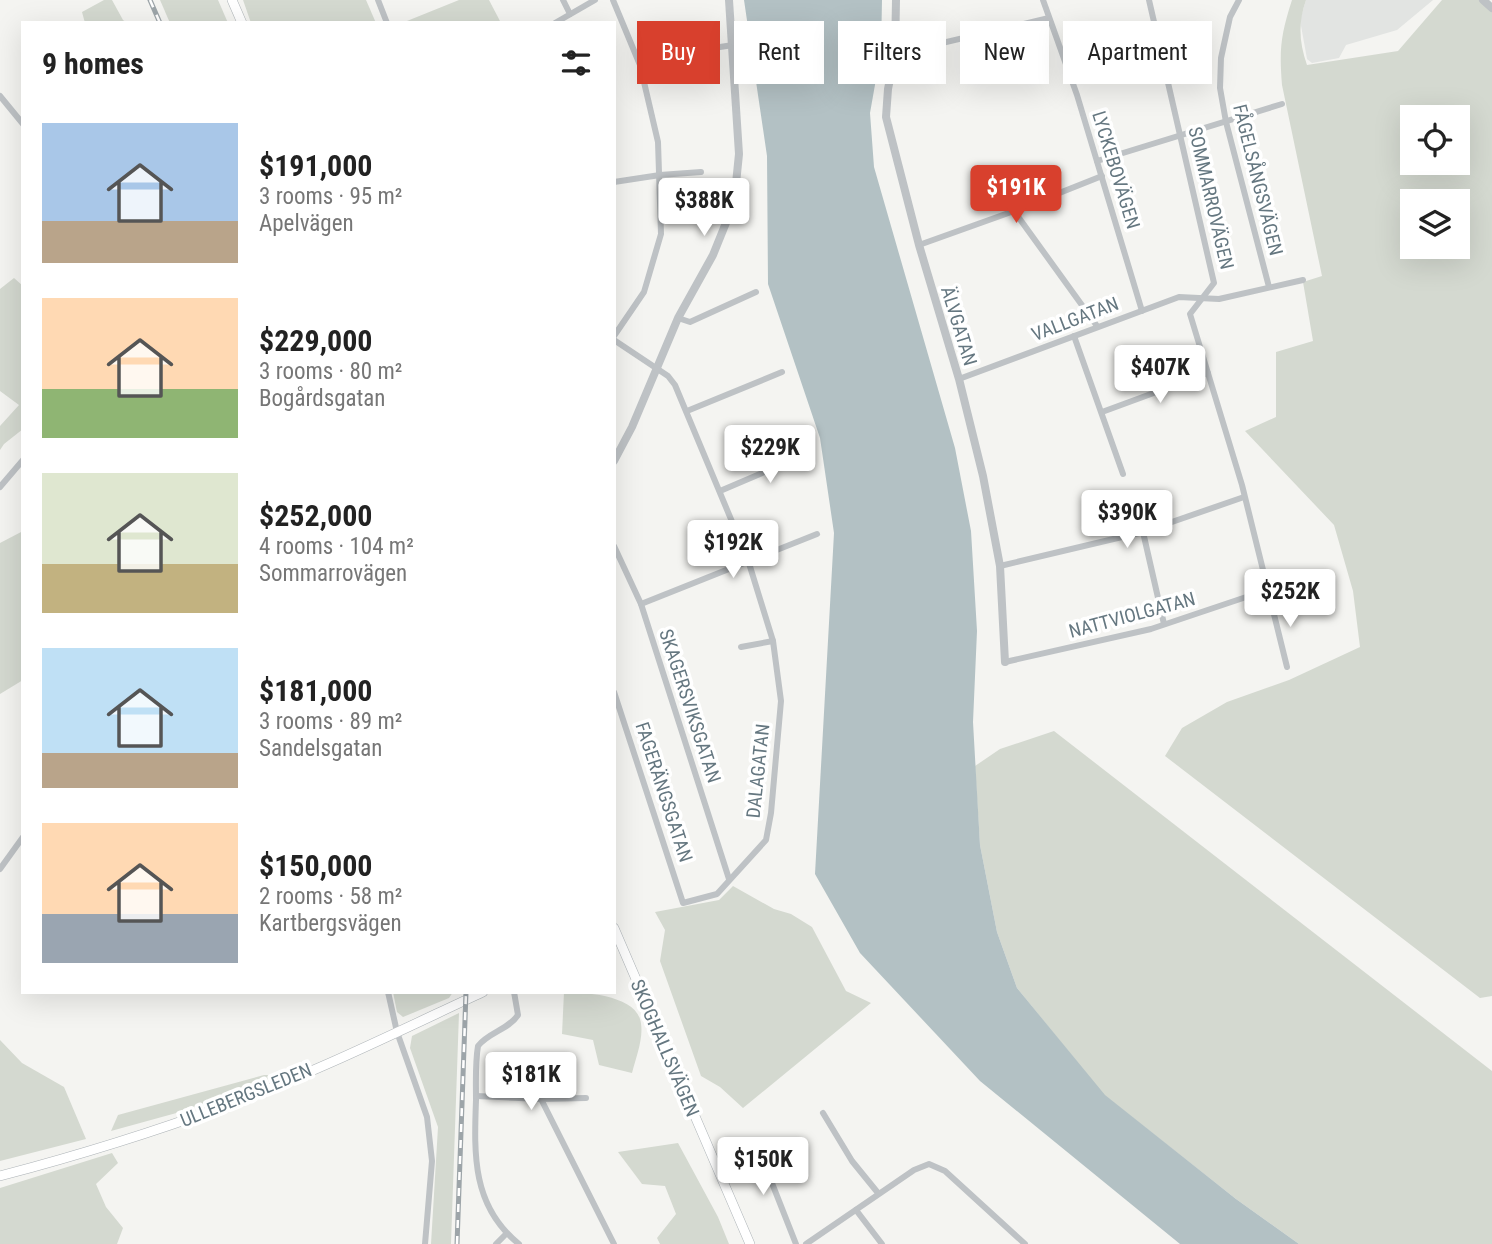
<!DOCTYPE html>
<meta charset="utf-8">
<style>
:root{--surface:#fff;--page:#f2f2f2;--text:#222;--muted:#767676;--accent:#d8402d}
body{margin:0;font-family:"Roboto Condensed",sans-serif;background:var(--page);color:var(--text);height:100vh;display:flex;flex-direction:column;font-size:26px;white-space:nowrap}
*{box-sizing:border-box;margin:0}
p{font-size:23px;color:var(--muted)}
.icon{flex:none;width:38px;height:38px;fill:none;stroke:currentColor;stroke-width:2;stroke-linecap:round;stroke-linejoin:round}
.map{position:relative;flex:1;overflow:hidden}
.panel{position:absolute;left:21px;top:21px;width:595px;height:973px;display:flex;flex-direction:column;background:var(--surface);border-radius:0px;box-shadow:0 7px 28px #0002}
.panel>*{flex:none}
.guide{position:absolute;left:637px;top:21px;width:665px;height:63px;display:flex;gap:14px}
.fabs{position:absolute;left:1400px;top:105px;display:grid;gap:14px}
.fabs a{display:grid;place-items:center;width:70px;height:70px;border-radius:0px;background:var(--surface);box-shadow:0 7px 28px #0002;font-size:35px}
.price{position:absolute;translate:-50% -60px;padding:0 16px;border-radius:7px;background:#fff;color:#222;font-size:23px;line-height:46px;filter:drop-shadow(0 2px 4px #0008)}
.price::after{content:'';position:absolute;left:50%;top:42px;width:21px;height:16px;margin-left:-10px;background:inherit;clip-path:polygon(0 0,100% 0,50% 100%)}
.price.selected{background:var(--accent);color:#fff}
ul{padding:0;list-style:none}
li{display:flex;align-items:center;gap:21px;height:175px;padding:0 21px}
li span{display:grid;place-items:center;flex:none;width:196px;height:140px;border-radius:0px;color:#555}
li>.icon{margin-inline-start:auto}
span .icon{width:84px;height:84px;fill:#fffc;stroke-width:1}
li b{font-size:30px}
h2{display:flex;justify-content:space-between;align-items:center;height:84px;padding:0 21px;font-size:30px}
.chip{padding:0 24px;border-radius:0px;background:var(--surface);box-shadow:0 7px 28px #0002;font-size:24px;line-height:63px}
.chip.selected{background:var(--accent);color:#fff}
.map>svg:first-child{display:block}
.built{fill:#e2e4e2}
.green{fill:#d4d9d0;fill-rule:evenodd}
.water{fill:#b3c1c4}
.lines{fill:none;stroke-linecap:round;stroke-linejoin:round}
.secondary-casing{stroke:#aeb4b8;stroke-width:10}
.minor{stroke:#bec2c5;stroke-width:6}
.tertiary{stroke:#bec2c5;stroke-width:8}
.secondary{stroke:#fff;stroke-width:9}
.rail-casing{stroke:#9da5a9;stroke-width:5}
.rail{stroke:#fff;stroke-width:2.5;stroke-dasharray:8;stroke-linecap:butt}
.labels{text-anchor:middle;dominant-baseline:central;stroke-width:7;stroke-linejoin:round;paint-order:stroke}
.street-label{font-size:19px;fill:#657780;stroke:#fff}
</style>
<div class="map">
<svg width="1492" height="1244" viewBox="0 0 1492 1244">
<rect width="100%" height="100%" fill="#f4f4f1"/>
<path class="built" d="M 1306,0 L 1433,0 L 1397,30 L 1346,45 L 1339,58 L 1312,63 L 1307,59 L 1300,20 Z"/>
<g class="green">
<path d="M 104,0 L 112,0 L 123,20 L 127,23 L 85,23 L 82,12 Z"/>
<path d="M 160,0 L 218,0 L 228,23 L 170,23 Z"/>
<path d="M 243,0 L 366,0 L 376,23 L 251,23 Z"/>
<path d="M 459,0 L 489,0 L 501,23 L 402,23 Z"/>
<path d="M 1292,0 L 1306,0 C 1298,23 1299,42 1307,65 L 1398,51 L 1442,0 L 1479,0 L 1492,12 L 1492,996 L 1480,998 L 1165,756 L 1182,728 L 1227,702 L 1289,680 L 1360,647 L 1353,591 L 1334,525 L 1245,431 L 1276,417 L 1276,352 L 1313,341 L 1303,282 L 1322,276 L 1282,85 C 1279,49 1281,34 1292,0 ZM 1412,117 L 1458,117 L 1458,163 L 1412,163 ZM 1412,201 L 1458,201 L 1458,247 L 1412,247 Z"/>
<path d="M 14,278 L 23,286 L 23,429 L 4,444 L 0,450 L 0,426 L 19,405 L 0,391 L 0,289 Z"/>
<path d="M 23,531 L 23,680 L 0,694 L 0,543 Z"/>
<path d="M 1054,731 L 1492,1071 L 1492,1244 L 1299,1244 L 1236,1199 L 1104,1095 L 1017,988 L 997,932 L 980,845 L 975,766 L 1000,749 Z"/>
<path d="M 733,886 L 774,909 L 791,914 L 812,927 L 846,991 L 871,1003 L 743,1108 L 720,1087 L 701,1076 L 660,961 L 665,930 L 655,912 L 719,900 Z"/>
<path d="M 393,992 L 453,992 L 449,998 L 403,1017 L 397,1012 Z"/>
<path d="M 564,992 C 583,992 633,995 640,1019 C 645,1035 636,1057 632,1073 L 599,1065 L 593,1040 L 562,1034 Z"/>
<path d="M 459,1013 L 451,1244 L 431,1244 L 438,1127 L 410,1048 L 412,1036 Z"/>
<path d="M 0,1040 L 22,1063 L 64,1087 L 86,1139 L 0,1161 Z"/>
<path d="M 264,1075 L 280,1075 L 180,1112 L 111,1131 L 118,1115 Z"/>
<path d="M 678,1143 L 718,1217 L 729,1244 L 660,1244 L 657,1238 L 676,1214 L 665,1186 L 642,1184 L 618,1152 Z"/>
<path d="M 112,1153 L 118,1163 L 96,1184 L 106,1207 L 123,1228 L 117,1244 L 0,1244 L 0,1188 Z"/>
</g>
<path class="water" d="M 744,0 L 882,0 L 881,51 L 870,113 L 874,167 L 955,448 L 971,531 L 977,631 L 973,722 L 980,845 L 997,932 L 1017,988 L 1105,1095 L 1236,1199 L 1299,1244 L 1180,1244 L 980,1081 L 860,953 L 815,874 L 834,533 L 820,438 L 768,284 L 767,156 Z"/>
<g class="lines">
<defs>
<g id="secondary">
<path d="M 232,0 L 242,23"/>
<path d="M 614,928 L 750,1244"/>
<path d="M 0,1176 C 76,1156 151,1133 224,1106 C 312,1074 399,1031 483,992"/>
</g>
</defs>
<use href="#secondary" class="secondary-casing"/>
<g class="minor">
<path d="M 378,0 L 387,23"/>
<path d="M 563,0 L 570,14"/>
<path d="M 613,0 L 640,65 L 658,142 L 661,234 L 644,292 L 614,336"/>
<path d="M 1043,0 L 1077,95 L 1142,311"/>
<path d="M 1149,0 L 1214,283 L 1190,314 L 1242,485 L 1287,667"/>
<path d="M 1239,0 L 1230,17 L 1221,58 L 1220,88 L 1226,122 L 1269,287"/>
<path d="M 555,23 L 595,0"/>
<path d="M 895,54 L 1049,18"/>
<path d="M 640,65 L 681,53 L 733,45"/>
<path d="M 0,96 L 23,124"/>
<path d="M 1097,161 L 1282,104"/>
<path d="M 614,182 L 660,175 L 701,172"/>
<path d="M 1014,211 L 1097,326"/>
<path d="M 919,245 L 1014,211 L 1102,176"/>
<path d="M 678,318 L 690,322 L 756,292"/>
<path d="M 1074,336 L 1123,474"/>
<path d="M 614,340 L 668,376 L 675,385 L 748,560 L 773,641 L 781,701 L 771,813 L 766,840 L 717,894 L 683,903 L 614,692"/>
<path d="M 959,379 L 1179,297 L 1219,299 L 1303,280"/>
<path d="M 687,411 L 782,372"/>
<path d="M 1102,412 L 1208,373"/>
<path d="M 0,487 L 23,460"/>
<path d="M 720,491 L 809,453"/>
<path d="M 1143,532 L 1164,624"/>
<path d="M 614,546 L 641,604 L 729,879"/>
<path d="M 1000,566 L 1143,532 L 1244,497"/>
<path d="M 641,604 L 817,534"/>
<path d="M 741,647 L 773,641"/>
<path d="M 1005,662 L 1151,629 L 1267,590"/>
<path d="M 0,869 L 23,837"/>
<path d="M 388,992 L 397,1032 L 427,1117 L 432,1161 L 425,1244"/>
<path d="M 514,992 L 518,1015 C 508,1030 489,1032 478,1046 C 475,1064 476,1082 476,1100 C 474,1155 472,1206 519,1244"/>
<path d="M 476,1096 L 541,1099 L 586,1098"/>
<path d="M 541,1099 L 614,1244"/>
<path d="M 823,1113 L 852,1161 L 878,1193"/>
<path d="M 755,1140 L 796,1244"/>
<path d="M 856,1210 L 882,1244"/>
<path d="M 496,1244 L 506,1234"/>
<path d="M 806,1244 L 914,1170 L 929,1164 L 945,1171 L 1025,1244"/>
</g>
<g class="tertiary">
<path d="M 896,0 L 895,54 L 888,89 L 886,117 L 919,245 L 959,379 L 983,476 L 1000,566 L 1005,662"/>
<path d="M 1483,0 L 1492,8"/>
<path d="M 614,461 L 632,427 L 678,318 L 713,255 L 734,203 L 739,154 L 729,0"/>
</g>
<use href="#secondary" class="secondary"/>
<defs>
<g id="rail">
<path d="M 150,0 L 160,23"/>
<path d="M 457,1244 L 466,992"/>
</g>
</defs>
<use href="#rail" class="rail-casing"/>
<use href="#rail" class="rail"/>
</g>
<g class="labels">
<g class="street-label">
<text transform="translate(1116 170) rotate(73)">LYCKEBOVÄGEN</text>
<text transform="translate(1258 180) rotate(76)">FÅGELSÅNGSVÄGEN</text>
<text transform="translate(1211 198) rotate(77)">SOMMARROVÄGEN</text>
<text transform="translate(1075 319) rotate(-21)">VALLGATAN</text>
<text transform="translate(959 326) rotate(73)">ÄLVGATAN</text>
<text transform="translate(1132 615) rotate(-15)">NATTVIOLGATAN</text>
<text transform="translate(690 706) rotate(72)">SKAGERSVIKSGATAN</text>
<text transform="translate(758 771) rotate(-84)">DALAGATAN</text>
<text transform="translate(664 792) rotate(72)">FAGERÄNGSGATAN</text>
<text transform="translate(665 1048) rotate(67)">SKOGHALLSVÄGEN</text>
<text transform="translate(246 1095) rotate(-22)">ULLEBERGSLEDEN</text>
</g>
</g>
</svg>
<div class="fabs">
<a><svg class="icon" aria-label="locate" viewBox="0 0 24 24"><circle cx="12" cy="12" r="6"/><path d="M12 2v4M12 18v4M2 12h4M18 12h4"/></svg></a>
<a><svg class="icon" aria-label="layers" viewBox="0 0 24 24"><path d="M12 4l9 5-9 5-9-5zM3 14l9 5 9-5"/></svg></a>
</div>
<b class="price selected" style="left:1016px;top:225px">$191K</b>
<b class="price" style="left:704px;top:238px">$388K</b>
<b class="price" style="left:1160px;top:405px">$407K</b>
<b class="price" style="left:770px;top:485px">$229K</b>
<b class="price" style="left:1127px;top:550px">$390K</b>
<b class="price" style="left:733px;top:580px">$192K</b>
<b class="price" style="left:1290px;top:629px">$252K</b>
<b class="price" style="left:531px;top:1112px">$181K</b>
<b class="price" style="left:763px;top:1197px">$150K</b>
<div class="guide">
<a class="chip selected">Buy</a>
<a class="chip">Rent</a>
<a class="chip">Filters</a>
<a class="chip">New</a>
<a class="chip">Apartment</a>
</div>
<section class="panel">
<h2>9 homes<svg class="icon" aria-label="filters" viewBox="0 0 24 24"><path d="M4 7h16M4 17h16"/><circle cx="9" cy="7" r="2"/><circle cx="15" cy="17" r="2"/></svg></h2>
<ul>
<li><span style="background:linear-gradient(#a9c7e8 70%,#b9a48a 0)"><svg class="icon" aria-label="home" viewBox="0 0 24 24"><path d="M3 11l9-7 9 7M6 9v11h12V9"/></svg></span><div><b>$191,000</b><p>3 rooms · 95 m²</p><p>Apelvägen</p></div></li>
<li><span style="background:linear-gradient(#ffd9b3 65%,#8fb573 0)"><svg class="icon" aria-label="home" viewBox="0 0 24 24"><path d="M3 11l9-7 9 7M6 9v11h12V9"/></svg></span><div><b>$229,000</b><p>3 rooms · 80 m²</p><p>Bogårdsgatan</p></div></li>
<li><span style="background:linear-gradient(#dfe7d0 65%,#c2b280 0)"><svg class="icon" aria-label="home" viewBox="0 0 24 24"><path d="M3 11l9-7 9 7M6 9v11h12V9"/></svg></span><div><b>$252,000</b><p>4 rooms · 104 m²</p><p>Sommarrovägen</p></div></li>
<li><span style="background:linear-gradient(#bfe0f5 75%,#b9a48a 0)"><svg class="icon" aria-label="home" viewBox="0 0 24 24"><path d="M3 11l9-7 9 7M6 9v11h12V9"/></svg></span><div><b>$181,000</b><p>3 rooms · 89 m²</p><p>Sandelsgatan</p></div></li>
<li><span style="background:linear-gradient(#ffd9b3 65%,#9aa5b1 0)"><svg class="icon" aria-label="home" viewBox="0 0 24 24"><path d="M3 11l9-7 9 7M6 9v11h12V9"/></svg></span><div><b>$150,000</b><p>2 rooms · 58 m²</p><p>Kartbergsvägen</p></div></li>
</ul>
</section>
</div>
